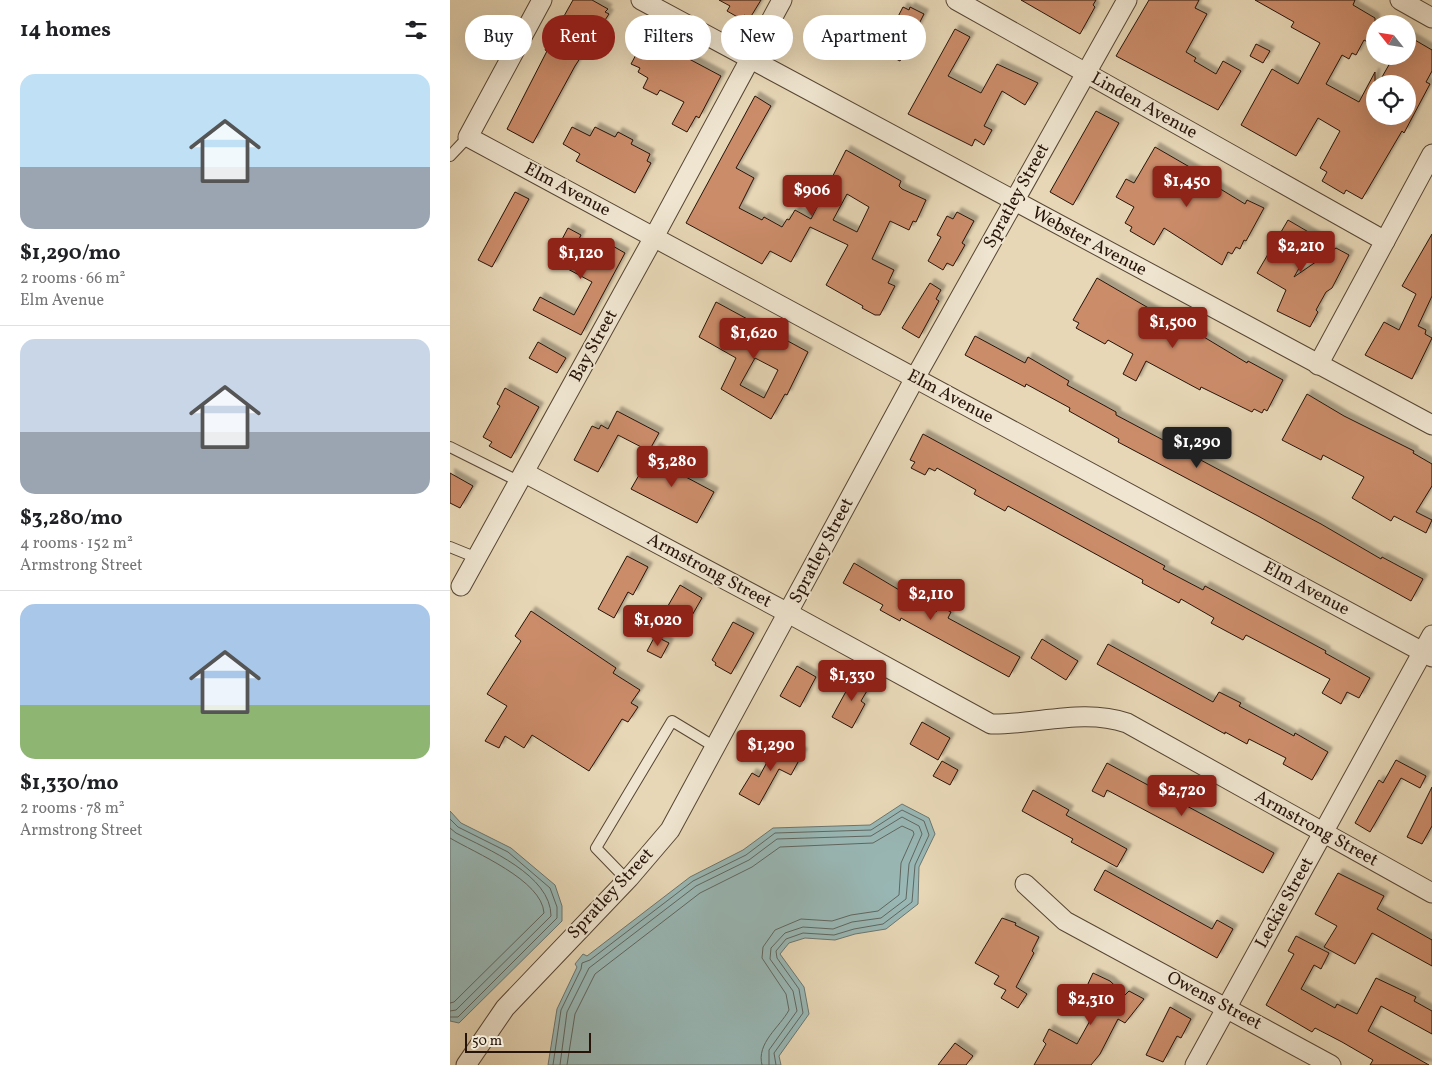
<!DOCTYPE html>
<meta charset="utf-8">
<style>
:root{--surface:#fff;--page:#f2f2f2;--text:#202124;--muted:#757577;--line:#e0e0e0;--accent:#8f2418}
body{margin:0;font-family:Vollkorn,serif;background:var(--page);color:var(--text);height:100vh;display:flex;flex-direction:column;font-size:19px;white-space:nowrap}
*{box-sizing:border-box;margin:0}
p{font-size:16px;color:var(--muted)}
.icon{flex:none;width:28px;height:28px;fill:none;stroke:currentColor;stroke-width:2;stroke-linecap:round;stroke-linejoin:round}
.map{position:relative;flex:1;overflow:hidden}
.drawer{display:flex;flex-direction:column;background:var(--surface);width:450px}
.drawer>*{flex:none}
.banner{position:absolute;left:15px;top:15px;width:475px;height:45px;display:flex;gap:10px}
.needle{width:32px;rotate:300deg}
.buttons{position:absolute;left:916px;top:15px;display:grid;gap:10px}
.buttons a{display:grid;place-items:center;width:50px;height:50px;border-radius:50%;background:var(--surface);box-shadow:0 5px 20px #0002;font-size:25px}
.scale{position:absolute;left:15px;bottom:12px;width:126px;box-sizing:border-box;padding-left:5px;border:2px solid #261409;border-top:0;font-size:14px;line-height:18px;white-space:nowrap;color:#261409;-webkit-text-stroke:4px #efe5d0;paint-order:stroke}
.price{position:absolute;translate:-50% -42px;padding:0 11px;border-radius:5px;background:var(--accent);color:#fff;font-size:16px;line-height:32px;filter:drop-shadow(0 1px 2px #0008)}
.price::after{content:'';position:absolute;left:50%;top:30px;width:15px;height:11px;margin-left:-8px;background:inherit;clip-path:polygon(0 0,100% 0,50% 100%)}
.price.current{background:#222;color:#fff}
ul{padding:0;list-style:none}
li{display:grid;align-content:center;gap:10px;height:265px;padding:0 20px}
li+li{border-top:1px solid var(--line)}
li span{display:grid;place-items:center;height:155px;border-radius:15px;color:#555}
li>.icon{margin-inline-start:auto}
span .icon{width:90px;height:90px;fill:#fffc;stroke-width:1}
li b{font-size:21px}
h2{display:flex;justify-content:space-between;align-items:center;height:60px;padding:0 20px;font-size:21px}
.tag{padding:0 18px;border-radius:22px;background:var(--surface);box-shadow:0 5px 20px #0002;font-size:18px;line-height:45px}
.tag.current{background:var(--accent);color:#fff}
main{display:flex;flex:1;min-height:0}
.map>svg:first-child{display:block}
.water{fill:#99b8b6;stroke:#6b7671}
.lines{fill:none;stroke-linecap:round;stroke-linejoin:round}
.shore{stroke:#606660;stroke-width:1}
.building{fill:#cb8c6a;stroke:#261409;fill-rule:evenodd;filter:url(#shadow)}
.lane-casing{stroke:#564534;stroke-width:12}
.street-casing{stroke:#564534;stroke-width:21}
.lane{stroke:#efe5d0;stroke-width:10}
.street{stroke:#efe5d0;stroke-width:19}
.labels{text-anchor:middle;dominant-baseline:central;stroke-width:4;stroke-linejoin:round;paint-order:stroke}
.street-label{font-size:18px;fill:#261409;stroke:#efe5d0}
</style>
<main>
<section class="drawer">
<h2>14 homes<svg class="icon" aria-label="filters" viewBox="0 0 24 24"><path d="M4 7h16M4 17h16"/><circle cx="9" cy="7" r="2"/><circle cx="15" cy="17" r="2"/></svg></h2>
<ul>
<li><span style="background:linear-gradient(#bfe0f5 60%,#9aa5b1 0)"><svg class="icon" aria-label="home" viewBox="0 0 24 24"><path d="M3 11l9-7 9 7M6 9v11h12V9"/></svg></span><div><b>$1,290/mo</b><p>2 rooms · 66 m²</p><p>Elm Avenue</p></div></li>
<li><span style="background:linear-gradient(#c9d6e8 60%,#9aa5b1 0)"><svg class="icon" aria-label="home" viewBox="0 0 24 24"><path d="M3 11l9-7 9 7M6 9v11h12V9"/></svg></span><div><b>$3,280/mo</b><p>4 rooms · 152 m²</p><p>Armstrong Street</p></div></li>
<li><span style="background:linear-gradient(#a9c7e8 65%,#8fb573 0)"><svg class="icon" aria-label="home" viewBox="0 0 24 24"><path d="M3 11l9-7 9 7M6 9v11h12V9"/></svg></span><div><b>$1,330/mo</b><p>2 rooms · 78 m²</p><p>Armstrong Street</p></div></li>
</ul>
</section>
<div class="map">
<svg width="982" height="1065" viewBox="0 0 982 1065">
<defs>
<filter id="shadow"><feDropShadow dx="4.5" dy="-4.5" stdDeviation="1" flood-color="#0004"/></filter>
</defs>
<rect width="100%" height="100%" fill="#e7d7b6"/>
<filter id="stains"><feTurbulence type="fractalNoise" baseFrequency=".004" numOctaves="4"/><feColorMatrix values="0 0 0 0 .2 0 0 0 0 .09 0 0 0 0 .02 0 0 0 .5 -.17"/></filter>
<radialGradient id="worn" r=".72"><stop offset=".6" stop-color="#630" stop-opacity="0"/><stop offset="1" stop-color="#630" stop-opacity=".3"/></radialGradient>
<g class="water">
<path d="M 452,804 L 479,818 L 485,834 L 469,867 L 468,904 L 436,929 L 405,934 L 385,940 L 355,938 L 339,943 L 330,954 L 354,987 L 359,1014 L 329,1056 L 331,1065 L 98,1065 L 107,1009 L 127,967 L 125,964 L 133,954 L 137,956 L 240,877 L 293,850 L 323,828 L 420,825 Z"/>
<path d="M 0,811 L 11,823 L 61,848 L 105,885 L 112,906 L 112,921 L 9,1023 L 0,1021 Z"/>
</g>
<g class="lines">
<g class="shore">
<path d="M 0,819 L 8,827 L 58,852 L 100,888 L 107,907 L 107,918 L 8,1017 L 0,1017"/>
<path d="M 0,828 L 6,833 C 37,849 101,875 101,916 L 6,1010 L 0,1011"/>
<path d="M 0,838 C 25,853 92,880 94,913 L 4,1002 L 0,1003"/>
<path d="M 103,1065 L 111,1010 L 131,969 L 132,963 L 140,960 L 243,881 L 296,855 L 325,833 L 421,830 L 452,810 L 474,821 L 479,835 L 465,865 L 462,902 L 433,924 L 404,929 L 384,935 L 353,933 L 336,939 L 326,951 L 327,958 L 349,989 L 353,1013 L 324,1053 L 326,1065"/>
<path d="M 110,1065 L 117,1012 L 139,968 L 246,886 L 299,860 L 327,839 L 421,836 L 452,817 L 469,826 L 472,834 L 459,864 L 456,899 L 431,918 L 402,922 L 383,929 L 353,927 L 335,933 L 321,948 L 320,959 L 343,991 L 347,1011 L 319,1050 L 319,1065"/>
<path d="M 117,1065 L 125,1014 L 145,974 L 250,893 L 302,867 L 330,847 L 423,843 L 452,826 L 463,831 L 464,834 L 451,863 L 449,895 L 428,911 L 401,915 L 382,921 L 351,919 L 325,930 L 313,947 L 312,958 L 336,994 L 339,1010 C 330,1027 306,1043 312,1065"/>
</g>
</g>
<g class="building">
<path d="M 123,0 L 142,0 L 158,9 L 155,12 L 159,14 L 125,66 L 83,143 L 57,129 L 97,51 L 95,50 Z"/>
<path d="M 269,0 L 311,0 L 300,18 L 294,15 L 291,19 L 277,11 L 280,6 Z"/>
<path d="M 571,0 L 646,0 L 643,5 L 645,7 L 630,34 Z"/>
<path d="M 699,0 L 749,0 L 745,8 L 757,14 L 736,52 L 746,58 L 744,61 L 766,74 L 773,61 L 791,71 L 768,110 L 666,56 Z"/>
<path d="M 805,0 L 905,0 L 903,5 L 925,18 L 925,46 L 914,40 L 906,55 L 902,53 L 899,59 L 892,55 L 876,84 L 909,102 L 925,72 L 925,116 L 958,116 L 958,84 L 928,84 L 944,56 L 958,56 L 958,36 L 982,50 L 982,71 L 976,82 L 980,84 L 954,133 L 952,131 L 912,199 L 896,190 L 894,194 L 872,181 L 877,172 L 870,168 L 890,131 L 868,118 L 846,156 L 791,125 L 822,69 L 848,84 L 870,43 L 841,27 L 844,22 Z"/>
<path d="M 453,7 L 459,10 L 460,7 L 474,14 L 450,61 L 430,51 Z"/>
<path d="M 505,29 L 520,37 L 498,76 L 531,93 L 547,64 L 588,83 L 575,105 L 552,91 L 534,126 L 542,130 L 534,145 L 525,139 L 522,146 L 458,114 Z"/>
<path d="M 196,36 L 271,76 L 249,118 L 246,116 L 237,132 L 222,124 L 234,102 L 210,90 L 207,95 L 193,88 L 198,78 L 188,72 L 190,68 L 181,64 Z"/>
<path d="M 806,44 L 820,51 L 813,63 L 800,56 Z"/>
<path d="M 305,96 L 321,106 L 286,168 L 304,178 L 289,208 L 312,220 L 314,217 L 332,227 L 337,219 L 339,220 L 345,210 L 361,219 L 396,150 L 451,181 L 449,186 L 452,189 L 476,200 L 466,222 L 463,221 L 459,230 L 440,221 L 422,259 L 444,270 L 438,283 L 445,286 L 430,315 L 425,315 L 412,308 L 413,306 L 376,285 L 398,245 L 360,227 L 341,262 L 320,251 L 312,264 L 236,223 ZM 397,194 L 419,207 L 407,232 L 383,220 Z"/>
<path d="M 646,111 L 669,123 L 623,205 L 600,192 Z"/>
<path d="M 122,127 L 140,136 L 145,127 L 165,137 L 168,132 L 183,140 L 181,144 L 200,154 L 197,161 L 201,163 L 185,193 L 126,161 L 130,154 L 113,144 Z"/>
<path d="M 705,147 L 750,173 L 749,176 L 795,204 L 797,200 L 814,208 L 796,241 L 794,240 L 790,249 L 786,247 L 782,254 L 778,252 L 772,265 L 714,228 L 704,245 L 680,231 L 682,227 L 675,223 L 684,207 L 666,197 L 676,179 L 684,183 Z"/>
<path d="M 65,192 L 79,199 L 42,267 L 28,260 Z"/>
<path d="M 507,212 L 524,221 L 512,243 L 515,245 L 503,266 L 497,263 L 493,270 L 478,261 L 491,237 L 487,235 L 497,216 L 503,219 Z"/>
<path d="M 838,220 L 867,237 L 844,277 L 886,248 L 899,255 L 882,288 L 876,292 L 866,310 L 868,312 L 860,327 L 827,311 L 836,290 L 807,273 Z"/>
<path d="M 118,228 L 131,235 L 127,243 L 154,258 L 161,245 L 175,253 L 131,335 L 83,310 L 90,297 L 124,315 L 142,282 L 101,260 Z"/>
<path d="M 982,234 L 982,296 L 968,326 L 976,330 L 975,334 L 982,338 L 962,379 L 915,355 L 934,322 L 949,330 L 966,294 L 952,286 Z"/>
<path d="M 647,278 L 702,310 L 724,319 L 797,363 L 798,361 L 833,380 L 817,411 L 814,409 L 812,413 L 804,409 L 802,412 L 751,387 L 750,390 L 696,361 L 686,381 L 673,374 L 683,354 L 658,340 L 655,344 L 626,328 L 629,323 L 623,320 Z"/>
<path d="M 480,283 L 491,290 L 486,299 L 489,301 L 469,338 L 452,328 Z"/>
<path d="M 266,302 L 358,352 L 337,395 L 335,394 L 321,419 L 271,389 L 286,358 L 249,337 ZM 305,358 L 328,370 L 314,398 L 290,385 Z"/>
<path d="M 525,336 L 575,363 L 578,357 L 619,381 L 617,385 L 666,412 L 666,415 L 871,524 L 931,559 L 932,557 L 973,579 L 961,601 L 808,516 L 668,442 L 669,439 L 619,411 L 620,408 L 576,384 L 575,387 L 515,355 Z"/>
<path d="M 88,342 L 116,358 L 107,373 L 79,358 Z"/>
<path d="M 55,388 L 89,407 L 61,458 L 39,446 L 42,442 L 33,437 L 50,406 L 47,404 Z"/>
<path d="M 857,394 L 894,416 L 964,451 L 963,453 L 982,464 L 982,486 L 966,512 L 982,520 L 976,533 L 944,516 L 941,521 L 902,498 L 914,477 L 873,455 L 871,460 L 832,440 Z"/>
<path d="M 167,411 L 209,433 L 199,451 L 168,435 L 148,472 L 124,460 L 142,426 L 149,429 L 151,425 L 158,429 Z"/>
<path d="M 473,434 L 715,566 L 713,569 L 753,590 L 755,586 L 876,651 L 875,653 L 920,678 L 909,698 L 897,692 L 891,704 L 872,693 L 880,679 L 796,635 L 793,640 L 761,623 L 764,618 L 731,599 L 729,603 L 692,583 L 693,580 L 558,506 L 555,511 L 524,494 L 526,490 L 487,468 L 485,471 L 479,468 L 475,475 L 461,468 L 465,462 L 460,460 Z"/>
<path d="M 205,447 L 222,457 L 219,468 L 264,492 L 247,523 L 181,489 Z"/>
<path d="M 0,473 L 23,486 L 10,508 L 0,503 Z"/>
<path d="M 177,556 L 198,567 L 183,595 L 178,592 L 164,618 L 148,609 Z"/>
<path d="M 404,563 L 486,612 L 489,606 L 501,612 L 498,618 L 570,657 L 559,677 L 451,618 L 450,621 L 439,615 L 430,610 L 433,605 L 393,583 Z"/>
<path d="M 230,585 L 252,598 L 237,624 L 215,611 Z"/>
<path d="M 81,611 L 166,668 L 163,673 L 190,690 L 181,703 L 188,707 L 178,722 L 172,719 L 139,771 L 82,735 L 74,748 L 55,736 L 49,748 L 35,741 L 57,706 L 37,694 L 71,641 L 65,636 Z"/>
<path d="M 283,622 L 304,633 L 281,674 L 265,665 L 266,663 L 262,660 Z"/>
<path d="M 205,636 L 219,643 L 211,658 L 197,651 Z"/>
<path d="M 592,639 L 628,661 L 616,680 L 581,658 Z"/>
<path d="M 658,644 L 763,702 L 769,692 L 791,703 L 789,706 L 844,736 L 845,733 L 878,752 L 862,780 L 833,764 L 836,758 L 799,739 L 797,744 L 775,732 L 775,734 L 647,664 Z"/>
<path d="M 347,666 L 366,677 L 350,707 L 330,696 Z"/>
<path d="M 405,675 L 421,684 L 411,701 L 415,704 L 402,728 L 382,717 Z"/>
<path d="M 472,722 L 500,738 L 488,760 L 460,744 Z"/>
<path d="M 329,740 L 353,753 L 341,775 L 329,769 L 309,805 L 289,794 L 302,773 L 309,777 Z"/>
<path d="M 946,760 L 976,776 L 970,788 L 951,778 L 920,832 L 905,823 L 929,780 L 933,783 Z"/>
<path d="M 492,761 L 508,770 L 500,785 L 483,776 Z"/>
<path d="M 657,763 L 824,853 L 813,873 L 657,790 L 654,797 L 642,791 Z"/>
<path d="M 982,787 L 982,826 L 972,844 L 957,837 Z"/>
<path d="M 583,790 L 619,810 L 616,815 L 677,849 L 667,867 L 621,842 L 623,839 L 572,811 Z"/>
<path d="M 655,870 L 762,929 L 767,920 L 783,929 L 767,958 L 644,890 Z"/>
<path d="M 888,873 L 934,896 L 927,909 L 982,940 L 982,966 L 922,933 L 905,964 L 874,947 L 887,926 L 865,914 Z"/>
<path d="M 552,918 L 566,923 L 565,925 L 589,937 L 582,951 L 584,953 L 566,987 L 577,994 L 568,1008 L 551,998 L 556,990 L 544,984 L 549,976 L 525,963 Z"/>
<path d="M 846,936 L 879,953 L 871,969 L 864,965 L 851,989 L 885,1008 L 887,1004 L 907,1014 L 926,978 L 966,997 L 964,1001 L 982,1011 L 982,1034 L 931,1006 L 918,1031 L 979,1065 L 920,1065 L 923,1060 L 892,1042 L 865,1028 L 862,1032 L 816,1005 L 844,954 L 838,951 Z"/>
<path d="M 643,973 L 660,981 L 675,995 L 679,991 L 694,999 L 675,1023 L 668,1019 L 650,1054 L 641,1065 L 584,1065 L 596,1044 L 593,1041 L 599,1029 L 627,1044 L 647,1008 L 631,999 Z"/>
<path d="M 720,1007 L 741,1019 L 731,1038 L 727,1036 L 713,1062 L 696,1055 Z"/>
<path d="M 505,1043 L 523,1056 L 516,1065 L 488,1065 Z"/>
</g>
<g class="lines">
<defs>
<g id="lane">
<path d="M 0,156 L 18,137"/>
<path d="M 0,447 L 70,482"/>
<path d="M 0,547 L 27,558"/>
<path d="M 177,880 L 146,848 L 222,721 L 265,747"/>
</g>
<g id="street">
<path d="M 92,0 L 18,137 L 982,657"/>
<path d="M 191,0 L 982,425"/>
<path d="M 506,0 L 935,241"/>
<path d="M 950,0 L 982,18"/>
<path d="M 868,365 L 982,154"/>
<path d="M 75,473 L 338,613 L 541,724 C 586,725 633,708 677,723 L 982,893"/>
<path d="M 11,586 L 204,237 L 332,0"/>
<path d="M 575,884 L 615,921 L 881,1065"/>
<path d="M 16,1065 L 55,1008 L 179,878 L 220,830 L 465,378 L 677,0"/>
<path d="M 745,1065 L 982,635"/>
</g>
</defs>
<use href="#lane" class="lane-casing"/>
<use href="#street" class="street-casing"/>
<use href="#lane" class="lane"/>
<use href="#street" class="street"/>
</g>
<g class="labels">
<g class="street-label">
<text transform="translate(694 106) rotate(29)">Linden Avenue</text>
<text transform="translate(117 190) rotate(28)">Elm Avenue</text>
<text transform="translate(567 196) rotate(-61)">Spratley Street</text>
<text transform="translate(639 242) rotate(28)">Webster Avenue</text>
<text transform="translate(144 346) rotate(-61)">Bay Street</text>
<text transform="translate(500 397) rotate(28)">Elm Avenue</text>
<text transform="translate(372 551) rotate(-62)">Spratley Street</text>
<text transform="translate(259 571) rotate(28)">Armstrong Street</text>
<text transform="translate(856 589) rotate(28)">Elm Avenue</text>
<text transform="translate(866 829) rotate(29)">Armstrong Street</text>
<text transform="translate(161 894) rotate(-47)">Spratley Street</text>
<text transform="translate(835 903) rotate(-61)">Leckie Street</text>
<text transform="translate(764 1001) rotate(28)">Owens Street</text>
</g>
</g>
<rect width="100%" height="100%" filter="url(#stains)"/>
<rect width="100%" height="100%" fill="url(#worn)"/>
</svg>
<div class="buttons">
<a><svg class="needle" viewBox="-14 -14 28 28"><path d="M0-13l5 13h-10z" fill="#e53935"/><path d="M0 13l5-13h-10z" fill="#757577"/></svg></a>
<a><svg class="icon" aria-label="locate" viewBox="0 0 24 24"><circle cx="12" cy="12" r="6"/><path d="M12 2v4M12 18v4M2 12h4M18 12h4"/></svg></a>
</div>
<div class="scale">50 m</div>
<b class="price" style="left:737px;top:208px">$1,450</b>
<b class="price" style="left:362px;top:217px">$906</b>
<b class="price" style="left:851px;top:273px">$2,210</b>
<b class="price" style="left:131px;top:280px">$1,120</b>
<b class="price" style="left:723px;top:349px">$1,500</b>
<b class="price" style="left:304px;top:360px">$1,620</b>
<b class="price current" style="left:747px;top:469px">$1,290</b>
<b class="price" style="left:222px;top:488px">$3,280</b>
<b class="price" style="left:481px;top:621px">$2,110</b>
<b class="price" style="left:208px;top:647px">$1,020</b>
<b class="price" style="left:402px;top:702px">$1,330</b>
<b class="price" style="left:321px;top:772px">$1,290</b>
<b class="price" style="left:732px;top:817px">$2,720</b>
<b class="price" style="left:641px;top:1026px">$2,310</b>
<div class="banner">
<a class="tag">Buy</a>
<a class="tag current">Rent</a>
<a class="tag">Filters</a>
<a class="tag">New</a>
<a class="tag">Apartment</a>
</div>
</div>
</main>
